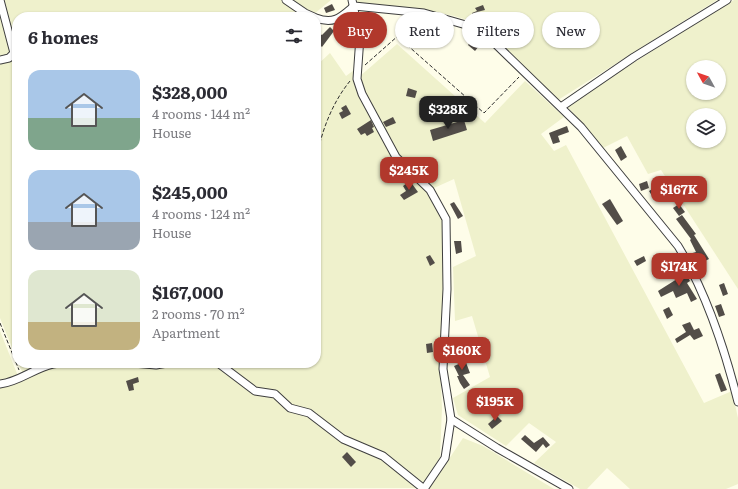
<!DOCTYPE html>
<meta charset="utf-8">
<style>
:root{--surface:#fff;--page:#f7f7f7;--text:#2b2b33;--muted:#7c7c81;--accent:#b1382c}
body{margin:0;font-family:Literata,serif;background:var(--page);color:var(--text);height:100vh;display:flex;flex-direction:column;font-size:15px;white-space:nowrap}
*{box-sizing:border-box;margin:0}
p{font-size:13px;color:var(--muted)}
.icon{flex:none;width:22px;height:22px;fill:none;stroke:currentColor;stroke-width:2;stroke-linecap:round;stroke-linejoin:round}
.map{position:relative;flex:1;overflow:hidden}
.side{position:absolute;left:12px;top:12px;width:309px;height:356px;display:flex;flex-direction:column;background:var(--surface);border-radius:16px;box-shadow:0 1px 3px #0004}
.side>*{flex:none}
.top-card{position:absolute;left:333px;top:12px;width:345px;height:36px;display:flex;gap:8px}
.needle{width:26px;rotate:310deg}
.tools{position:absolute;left:686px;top:60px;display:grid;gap:8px}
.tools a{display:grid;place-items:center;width:40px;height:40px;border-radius:50%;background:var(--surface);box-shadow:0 1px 3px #0004;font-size:20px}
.price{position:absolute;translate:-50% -34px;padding:0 9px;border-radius:8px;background:var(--accent);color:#fff;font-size:13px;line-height:26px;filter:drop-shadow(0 1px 2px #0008)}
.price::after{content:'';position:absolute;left:50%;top:24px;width:12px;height:9px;margin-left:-6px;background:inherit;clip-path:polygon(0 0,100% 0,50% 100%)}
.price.on{background:#222;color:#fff}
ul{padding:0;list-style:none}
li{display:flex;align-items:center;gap:12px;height:100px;padding:0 16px}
li span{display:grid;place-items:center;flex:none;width:112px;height:80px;border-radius:12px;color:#555}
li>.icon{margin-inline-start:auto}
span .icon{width:48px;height:48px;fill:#fffc;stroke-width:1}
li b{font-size:17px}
h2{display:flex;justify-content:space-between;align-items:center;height:48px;padding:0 16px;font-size:17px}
.pill{padding:0 14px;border-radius:18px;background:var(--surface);box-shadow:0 1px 3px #0004;font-size:14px;line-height:36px}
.pill.on{background:var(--accent);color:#fff}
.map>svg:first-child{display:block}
.farmland{fill:#eff1cc;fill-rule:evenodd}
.building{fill:#524d48}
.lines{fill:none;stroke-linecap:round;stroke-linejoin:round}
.minor-casing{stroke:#3e3e3e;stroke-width:9}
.path{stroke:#2d2d2d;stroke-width:1;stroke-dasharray:4 2;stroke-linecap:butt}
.minor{stroke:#fff;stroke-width:7}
</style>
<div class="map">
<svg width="738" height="489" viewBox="0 0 738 489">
<rect width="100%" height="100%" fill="#fefde9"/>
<g class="farmland">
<path d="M 0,0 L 281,0 L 305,17 L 17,17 L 17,360 L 0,318 Z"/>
<path d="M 291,0 L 331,0 L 314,14 L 307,12 Z"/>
<path d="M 357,0 L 717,0 L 558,100 L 483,25 L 454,16 L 425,10 L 358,3 Z"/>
<path d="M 734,0 L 738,0 L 738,289 L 661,170 L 648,174 L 627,136 L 603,148 L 566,105 ZM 693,67 L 719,67 L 719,93 L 693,93 ZM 693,115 L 719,115 L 719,141 L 693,141 Z"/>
<path d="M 397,44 L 485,123 L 525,81 L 564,117 L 541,134 L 554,151 L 566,145 L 704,403 L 732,391 L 738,418 L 738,484 L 726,489 L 630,489 L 607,468 L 587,489 L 580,489 L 534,463 L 556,442 L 529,423 L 506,446 L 458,415 L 453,398 L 490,377 L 472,316 L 455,321 L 453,267 L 476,256 L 454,179 L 434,188 L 399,154 L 363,91 L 359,77 Z"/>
<path d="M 330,53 L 346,76 L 354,70 L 358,92 L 394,159 L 426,191 L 442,219 L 445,288 L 440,366 L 442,408 L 440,457 L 424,483 L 384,454 L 362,443 L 344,437 L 291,406 L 276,393 L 262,392 L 221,363 L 316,363 L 316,66 Z"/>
<path d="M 0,331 L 18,376 L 0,381 Z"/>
<path d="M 18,363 L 47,363 L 23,374 Z"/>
<path d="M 179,363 L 214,363 L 224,373 L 254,393 L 274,397 L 289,410 L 308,416 L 382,459 L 418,488 L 0,489 L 0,387 L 11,386 L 42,370 L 55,367 L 89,368 L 128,365 L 157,368 Z"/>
<path d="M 463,438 L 483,446 L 554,489 L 429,489 Z"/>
</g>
<g class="building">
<path d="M 332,4 L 335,10 L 326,13 L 324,8 Z"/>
<path d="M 483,5 L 485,10 L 477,12 L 482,25 L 477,23 L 472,13 L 477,11 L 475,8 Z"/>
<path d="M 350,22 L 353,31 L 347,33 L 343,25 Z"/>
<path d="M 330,27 L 334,31 L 322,47 L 316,41 L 316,38 L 320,34 L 322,35 Z"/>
<path d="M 523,30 L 525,36 L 511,40 L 510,35 Z"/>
<path d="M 472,40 L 479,46 L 475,51 L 468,45 Z"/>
<path d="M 408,88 L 417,91 L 415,98 L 406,96 Z"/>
<path d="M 346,105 L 351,114 L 342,119 L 339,113 L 343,111 L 341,108 Z"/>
<path d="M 393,117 L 396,123 L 386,127 L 383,122 Z"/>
<path d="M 371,120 L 374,127 L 372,128 L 374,132 L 367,136 L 365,133 L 361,135 L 357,129 Z"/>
<path d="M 464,120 L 467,130 L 433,141 L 430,130 Z"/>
<path d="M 567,126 L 569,132 L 558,136 L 560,142 L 553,144 L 549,133 Z"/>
<path d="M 621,146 L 627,157 L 621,161 L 615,150 Z"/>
<path d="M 410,181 L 418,192 L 404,200 L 400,195 L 406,191 L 403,186 Z"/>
<path d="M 647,181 L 649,188 L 641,191 L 639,184 Z"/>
<path d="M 654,188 L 659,196 L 654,199 L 649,191 Z"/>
<path d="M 610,199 L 623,221 L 617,225 L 602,204 Z"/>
<path d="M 454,202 L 463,216 L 458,219 L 450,204 Z"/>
<path d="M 679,204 L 685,212 L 679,216 L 673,208 Z"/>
<path d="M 682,215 L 696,234 L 694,235 L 709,259 L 701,263 L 698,257 L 691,259 L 689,254 L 696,252 L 690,240 L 691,239 L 676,219 Z"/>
<path d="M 454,241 L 461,241 L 462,252 L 456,254 Z"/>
<path d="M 430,255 L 435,263 L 430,266 L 426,257 Z"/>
<path d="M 644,256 L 646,261 L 637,266 L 634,261 Z"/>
<path d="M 678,268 L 683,277 L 687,275 L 690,281 L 687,283 L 697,299 L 691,302 L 687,293 L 676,298 L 673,291 L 661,297 L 658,291 L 677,279 L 673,270 Z"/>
<path d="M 724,283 L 728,294 L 723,296 L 719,285 Z"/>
<path d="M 721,304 L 725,315 L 719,317 L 715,306 Z"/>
<path d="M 669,307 L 673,315 L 667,319 L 663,310 Z"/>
<path d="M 690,322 L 694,330 L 699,328 L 703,336 L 694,340 L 690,335 L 677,343 L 675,339 L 686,332 L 682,325 Z"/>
<path d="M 432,343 L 433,352 L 427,353 L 426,344 Z"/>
<path d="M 462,352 L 470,373 L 463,375 L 470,385 L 464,389 L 460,383 L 457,376 L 459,376 L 454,366 L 461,363 L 456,356 Z"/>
<path d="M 720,373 L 727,390 L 721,392 L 715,375 Z"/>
<path d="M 138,377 L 139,382 L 133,384 L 134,390 L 129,391 L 126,381 Z"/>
<path d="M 497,416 L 502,421 L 492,429 L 488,424 Z"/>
<path d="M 525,435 L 534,443 L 543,437 L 550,445 L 546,448 L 543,444 L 536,452 L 521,439 Z"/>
<path d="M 347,452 L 356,462 L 351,467 L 342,457 Z"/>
</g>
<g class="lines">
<defs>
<g id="minor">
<path d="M 286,0 L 305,13 L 314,17"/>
<path d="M 352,0 L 360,37 L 357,79 L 362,94 L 396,157 L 430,190 L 446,219 L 447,289 L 443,369 L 451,419 L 497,448 L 569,489"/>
<path d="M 316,18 C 334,25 341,17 354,6 L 424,13 L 480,29 L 581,127 L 678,246 C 706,292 725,350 738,402"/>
<path d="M 0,60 L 9,58 L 14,53 L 0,0"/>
<path d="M 561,107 L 634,57 L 727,0"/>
<path d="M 133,363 L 156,365 L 167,363"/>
<path d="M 218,363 L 255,391 L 275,394 L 290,408 L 309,413 L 343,439 L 383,456 L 424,489"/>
<path d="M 0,384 C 19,382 34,368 53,364 C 69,361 87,365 103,363"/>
<path d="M 424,489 L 445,458 L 451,419"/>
</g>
</defs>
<use href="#minor" class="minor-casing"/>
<g class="path">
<path d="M 398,37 L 484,113 L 519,77"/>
<path d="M 365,65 L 416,20"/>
<path d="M 316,161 C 321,132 332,103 350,81"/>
<path d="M 316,211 L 316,240"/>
<path d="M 0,323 L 19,370"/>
</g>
<use href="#minor" class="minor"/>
</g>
</svg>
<div class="tools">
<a><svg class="needle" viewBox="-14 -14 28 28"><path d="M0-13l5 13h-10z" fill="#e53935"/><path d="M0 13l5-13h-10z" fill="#7c7c81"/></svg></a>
<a><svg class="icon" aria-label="layers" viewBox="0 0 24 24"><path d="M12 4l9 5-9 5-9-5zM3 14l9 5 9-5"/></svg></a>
</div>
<b class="price on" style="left:448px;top:130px">$328K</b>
<b class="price" style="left:409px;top:191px">$245K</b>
<b class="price" style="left:679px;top:210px">$167K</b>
<b class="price" style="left:679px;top:287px">$174K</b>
<b class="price" style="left:462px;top:371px">$160K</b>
<b class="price" style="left:495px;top:422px">$195K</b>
<div class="top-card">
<a class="pill on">Buy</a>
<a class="pill">Rent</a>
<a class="pill">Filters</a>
<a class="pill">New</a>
</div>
<section class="side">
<h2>6 homes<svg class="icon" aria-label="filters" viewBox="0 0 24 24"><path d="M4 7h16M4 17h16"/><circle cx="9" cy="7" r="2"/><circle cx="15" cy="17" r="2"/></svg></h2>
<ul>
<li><span style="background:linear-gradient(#a9c7e8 60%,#7fa58c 0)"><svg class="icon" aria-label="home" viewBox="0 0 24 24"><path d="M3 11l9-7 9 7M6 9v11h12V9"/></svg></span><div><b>$328,000</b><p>4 rooms · 144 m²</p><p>House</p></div></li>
<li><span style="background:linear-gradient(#a9c7e8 65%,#9aa5b1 0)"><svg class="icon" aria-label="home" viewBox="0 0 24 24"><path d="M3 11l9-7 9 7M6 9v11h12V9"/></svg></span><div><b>$245,000</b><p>4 rooms · 124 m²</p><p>House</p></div></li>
<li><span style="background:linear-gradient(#dfe7d0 65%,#c2b280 0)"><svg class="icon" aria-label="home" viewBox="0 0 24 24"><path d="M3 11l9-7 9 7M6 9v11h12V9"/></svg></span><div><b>$167,000</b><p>2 rooms · 70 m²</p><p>Apartment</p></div></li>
</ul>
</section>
</div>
